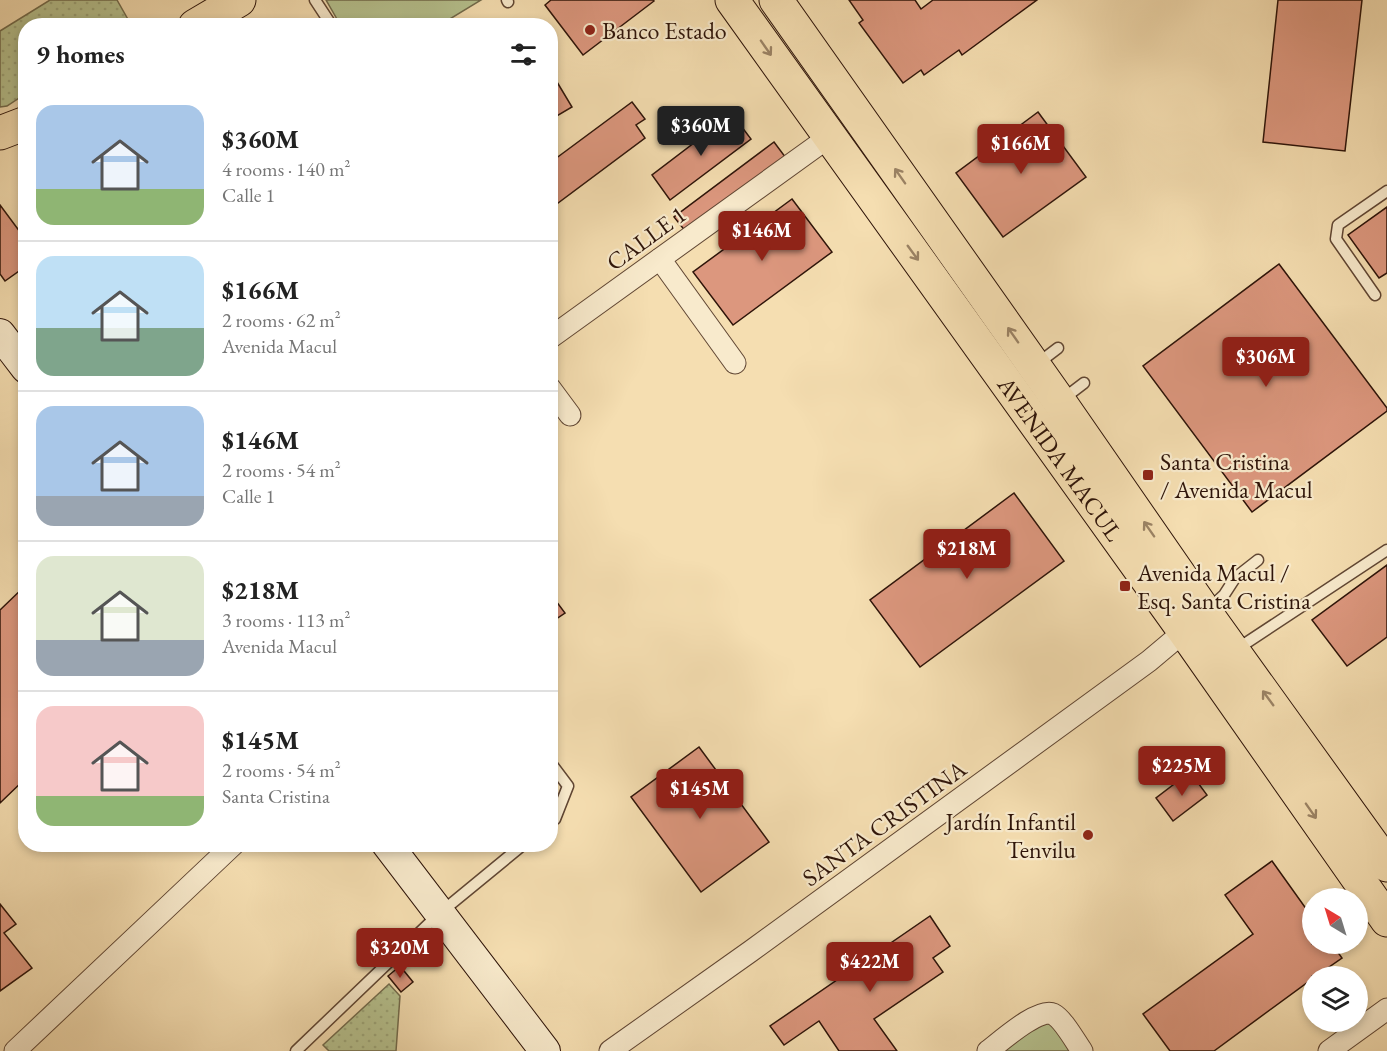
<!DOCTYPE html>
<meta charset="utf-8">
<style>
:root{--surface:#fff;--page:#f6f6f6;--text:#222;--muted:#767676;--line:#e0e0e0;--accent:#8f2418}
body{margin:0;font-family:"EB Garamond",serif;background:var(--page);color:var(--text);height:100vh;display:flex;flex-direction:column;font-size:22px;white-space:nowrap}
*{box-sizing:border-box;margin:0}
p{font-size:20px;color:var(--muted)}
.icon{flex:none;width:33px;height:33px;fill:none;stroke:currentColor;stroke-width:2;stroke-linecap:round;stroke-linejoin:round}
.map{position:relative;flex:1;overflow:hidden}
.sheet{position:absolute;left:18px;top:18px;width:540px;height:834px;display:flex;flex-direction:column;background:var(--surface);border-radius:24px;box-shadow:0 3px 9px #0003}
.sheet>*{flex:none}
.needle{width:39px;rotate:322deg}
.fabs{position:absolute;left:1302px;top:888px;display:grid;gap:12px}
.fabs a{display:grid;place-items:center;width:66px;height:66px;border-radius:50%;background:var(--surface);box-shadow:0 3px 9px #0003;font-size:30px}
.price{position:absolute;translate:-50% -51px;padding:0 14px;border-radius:6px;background:var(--accent);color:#fff;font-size:20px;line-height:39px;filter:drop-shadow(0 2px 3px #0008)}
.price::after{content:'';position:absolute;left:50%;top:36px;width:18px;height:14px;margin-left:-9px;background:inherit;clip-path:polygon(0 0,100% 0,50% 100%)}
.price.on{background:#222;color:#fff}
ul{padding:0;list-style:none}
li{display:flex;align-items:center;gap:18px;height:150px;padding:0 18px}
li+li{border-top:2px solid var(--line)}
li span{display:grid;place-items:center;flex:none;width:168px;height:120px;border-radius:18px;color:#555}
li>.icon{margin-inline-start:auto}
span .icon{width:72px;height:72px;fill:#fffc;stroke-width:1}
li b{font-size:26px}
h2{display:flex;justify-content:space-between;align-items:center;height:72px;padding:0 18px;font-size:26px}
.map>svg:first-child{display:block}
.grass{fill:url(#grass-dots);stroke:#726b4c;stroke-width:1.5}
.green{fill:#b6c28f;stroke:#726b4c;stroke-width:1.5}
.building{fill:#dc977e;stroke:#2e1409;stroke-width:1.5}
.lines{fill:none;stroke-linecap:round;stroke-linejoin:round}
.lane-casing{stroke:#604633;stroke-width:13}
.street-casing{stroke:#604633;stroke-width:23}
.secondary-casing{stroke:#2e1409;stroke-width:32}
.primary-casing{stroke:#2e1409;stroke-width:35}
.lane{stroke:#f8eacc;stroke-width:10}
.street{stroke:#f8eacc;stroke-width:21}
.secondary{stroke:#f8eacc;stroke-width:30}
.primary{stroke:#f5deb1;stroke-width:33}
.oneway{stroke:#9b8365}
.poi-dot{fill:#8f2418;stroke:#f8eacc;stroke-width:2}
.labels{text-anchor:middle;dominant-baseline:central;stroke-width:4.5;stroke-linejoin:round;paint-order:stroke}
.poi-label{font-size:24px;fill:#2e1409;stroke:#f8eacc;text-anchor:start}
.street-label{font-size:24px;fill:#2e1409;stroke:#f8eacc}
</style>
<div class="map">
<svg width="1387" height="1051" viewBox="0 0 1387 1051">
<defs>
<pattern id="grass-dots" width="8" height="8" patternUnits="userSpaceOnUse" patternTransform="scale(1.5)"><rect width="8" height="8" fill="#b6c28f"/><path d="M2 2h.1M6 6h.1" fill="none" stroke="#9da67a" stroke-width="1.8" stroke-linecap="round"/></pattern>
</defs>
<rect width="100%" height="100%" fill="#f5deb1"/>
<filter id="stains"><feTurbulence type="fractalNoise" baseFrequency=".00333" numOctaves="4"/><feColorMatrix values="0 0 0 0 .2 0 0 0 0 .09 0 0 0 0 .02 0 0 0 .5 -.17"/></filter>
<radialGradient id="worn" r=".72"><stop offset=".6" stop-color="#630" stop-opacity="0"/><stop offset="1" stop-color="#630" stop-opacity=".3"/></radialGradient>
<g class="grass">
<path d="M 50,0 L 117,0 L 130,23 L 128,26 L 26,26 L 25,94 L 7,106 L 0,107 L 0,31 Z"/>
<path d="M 389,984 L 400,996 L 396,1051 L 329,1051 L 323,1045 Z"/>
</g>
<g class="green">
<path d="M 326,0 L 481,0 L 440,25 L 341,26 Z"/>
<path d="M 1048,1018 L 1072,1051 L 1002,1051 Z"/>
</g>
<g class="building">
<path d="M 551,0 L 653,0 L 654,1 L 583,55 L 545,5 Z"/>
<path d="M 849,0 L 915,0 L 921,9 L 933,0 L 1037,0 L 962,55 L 959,50 L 924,75 L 921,70 L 903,83 L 859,23 L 863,20 Z"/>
<path d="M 1278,0 L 1362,0 L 1345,151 L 1263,142 Z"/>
<path d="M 557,82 L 572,107 L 550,120 L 550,86 Z"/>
<path d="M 632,102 L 645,119 L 636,125 L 645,138 L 550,209 L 550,153 L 555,159 Z"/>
<path d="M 1038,112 L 1086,177 L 1003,237 L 956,173 Z"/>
<path d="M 732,114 L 751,139 L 670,200 L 652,175 Z"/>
<path d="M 774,142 L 786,158 L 686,232 L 674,217 Z"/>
<path d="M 792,199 L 832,252 L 733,325 L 693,272 Z"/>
<path d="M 0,205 L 26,240 L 26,266 L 5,281 L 0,274 Z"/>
<path d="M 1387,207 L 1387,273 L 1379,278 L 1348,235 Z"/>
<path d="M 1279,264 L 1387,408 L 1387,411 L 1252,512 L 1143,366 Z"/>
<path d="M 1014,493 L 1064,561 L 920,667 L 870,600 Z"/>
<path d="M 1387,565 L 1387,637 L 1347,666 L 1312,620 Z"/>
<path d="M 26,585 L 26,778 L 0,803 L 0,610 Z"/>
<path d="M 550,593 L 565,613 L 550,623 Z"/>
<path d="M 699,747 L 769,842 L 701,892 L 631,797 Z"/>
<path d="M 1190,772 L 1207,795 L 1173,821 L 1156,798 Z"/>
<path d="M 1272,861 L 1312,917 L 1312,944 L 1332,944 L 1342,958 L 1316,976 L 1312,976 L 1312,979 L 1214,1051 L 1170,1051 L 1143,1014 L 1253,934 L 1225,895 Z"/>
<path d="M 0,904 L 16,924 L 4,933 L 32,968 L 0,991 Z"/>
<path d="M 930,916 L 950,946 L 933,958 L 943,972 L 874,1019 L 897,1051 L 839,1051 L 819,1021 L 784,1045 L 770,1026 Z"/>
<path d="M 400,966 L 413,982 L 401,992 L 388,976 Z"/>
</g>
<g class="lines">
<defs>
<g id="lane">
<path d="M 315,0 L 332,26"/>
<path d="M 507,0 L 508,2"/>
<path d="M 1375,295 L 1336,239 L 1338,225 L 1387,191"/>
<path d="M 1037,364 L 1058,348"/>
<path d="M 1063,399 L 1084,383"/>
<path d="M 1208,610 L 1224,595 L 1235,578 L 1258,560"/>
<path d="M 1237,649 L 1387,550"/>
<path d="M 550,762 L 568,786 L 555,819 L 550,823"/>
<path d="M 296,1051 L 440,913 L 524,844"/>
</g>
<g id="street">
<path d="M 660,259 L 735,363"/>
<path d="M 550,338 L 829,137"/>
<path d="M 550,388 L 570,415"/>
<path d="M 15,1051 L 234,844"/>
<path d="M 610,1051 L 751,951 L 1149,661 L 1193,624"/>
<path d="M 988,1051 C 1000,1042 1039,1007 1053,1014 C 1063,1019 1075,1041 1082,1051"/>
<path d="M 1329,1051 L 1387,1009"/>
</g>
<g id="secondary">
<path d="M 0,334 L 26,368"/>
<path d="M 387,844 L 545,1051"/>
</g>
<g id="primary">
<path id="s1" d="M 732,0 L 1185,632 L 1387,920"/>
<path d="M 776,0 L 1059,401 L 1205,612 L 1387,865"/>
<path d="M 195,26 L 239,0"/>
<path d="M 0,133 L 26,123"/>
</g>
</defs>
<use href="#lane" class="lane-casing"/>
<use href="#street" class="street-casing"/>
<use href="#secondary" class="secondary-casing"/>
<use href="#primary" class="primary-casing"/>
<use href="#lane" class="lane"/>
<use href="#street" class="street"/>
<use href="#secondary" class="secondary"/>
<use href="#primary" class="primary"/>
</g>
<defs><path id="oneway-shaft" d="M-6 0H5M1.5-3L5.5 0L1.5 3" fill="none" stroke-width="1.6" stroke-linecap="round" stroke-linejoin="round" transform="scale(1.5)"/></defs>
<g class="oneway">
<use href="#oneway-shaft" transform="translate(766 48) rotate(55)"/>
<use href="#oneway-shaft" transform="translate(900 176) rotate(-125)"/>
<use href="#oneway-shaft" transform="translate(913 253) rotate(54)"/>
<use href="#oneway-shaft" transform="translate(1013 335) rotate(-125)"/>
<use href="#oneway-shaft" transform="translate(1149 529) rotate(-125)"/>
<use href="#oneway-shaft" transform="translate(1268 698) rotate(-126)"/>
<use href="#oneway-shaft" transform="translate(1311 811) rotate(55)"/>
</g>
<g class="poi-dot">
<circle cx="590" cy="30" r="6"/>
<rect x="1142" y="469" width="12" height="12" rx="3"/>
<rect x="1119" y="580" width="12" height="12" rx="3"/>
<circle cx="1088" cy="835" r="6"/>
</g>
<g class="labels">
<g class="poi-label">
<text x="602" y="30">Banco Estado</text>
<text x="1160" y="461">Santa Cristina<tspan x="1160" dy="28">/ Avenida Macul</tspan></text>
<text x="1137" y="572">Avenida Macul /<tspan x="1137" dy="28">Esq. Santa Cristina</tspan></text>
<text x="1076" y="821" text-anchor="end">Jardín Infantil<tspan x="1076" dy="28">Tenvilu</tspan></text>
</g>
<g class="street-label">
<text transform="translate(646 238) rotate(-36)">CALLE 1</text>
<text stroke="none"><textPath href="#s1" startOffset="564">AVENIDA MACUL</textPath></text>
<text transform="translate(884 823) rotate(-36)">SANTA CRISTINA</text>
</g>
</g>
<rect width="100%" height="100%" filter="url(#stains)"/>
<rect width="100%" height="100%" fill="url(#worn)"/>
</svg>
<div class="fabs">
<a><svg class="needle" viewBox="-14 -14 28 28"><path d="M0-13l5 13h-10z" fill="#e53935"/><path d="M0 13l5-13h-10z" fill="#767676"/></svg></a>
<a><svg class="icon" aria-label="layers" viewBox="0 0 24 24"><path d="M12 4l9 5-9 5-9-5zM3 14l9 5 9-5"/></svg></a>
</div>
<b class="price on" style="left:701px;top:157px">$360M</b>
<b class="price" style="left:1021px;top:175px">$166M</b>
<b class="price" style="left:762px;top:262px">$146M</b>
<b class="price" style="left:1266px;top:388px">$306M</b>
<b class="price" style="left:967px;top:580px">$218M</b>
<b class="price" style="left:1182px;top:797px">$225M</b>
<b class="price" style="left:700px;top:820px">$145M</b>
<b class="price" style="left:400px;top:979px">$320M</b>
<b class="price" style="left:870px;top:993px">$422M</b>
<section class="sheet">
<h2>9 homes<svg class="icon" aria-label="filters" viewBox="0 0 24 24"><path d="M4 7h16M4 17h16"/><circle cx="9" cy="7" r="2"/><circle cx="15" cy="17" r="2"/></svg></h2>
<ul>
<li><span style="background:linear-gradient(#a9c7e8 70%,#8fb573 0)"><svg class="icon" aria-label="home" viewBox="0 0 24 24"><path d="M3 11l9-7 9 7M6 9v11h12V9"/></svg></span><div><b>$360M</b><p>4 rooms · 140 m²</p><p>Calle 1</p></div></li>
<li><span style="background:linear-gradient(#bfe0f5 60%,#7fa58c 0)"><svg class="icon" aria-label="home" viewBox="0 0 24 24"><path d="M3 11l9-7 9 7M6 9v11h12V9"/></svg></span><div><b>$166M</b><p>2 rooms · 62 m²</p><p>Avenida Macul</p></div></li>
<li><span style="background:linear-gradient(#a9c7e8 75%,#9aa5b1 0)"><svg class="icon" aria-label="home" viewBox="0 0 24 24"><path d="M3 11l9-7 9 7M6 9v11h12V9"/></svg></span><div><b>$146M</b><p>2 rooms · 54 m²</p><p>Calle 1</p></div></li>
<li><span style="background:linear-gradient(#dfe7d0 70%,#9aa5b1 0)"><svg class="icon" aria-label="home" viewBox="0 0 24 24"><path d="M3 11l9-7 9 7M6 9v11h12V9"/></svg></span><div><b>$218M</b><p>3 rooms · 113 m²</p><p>Avenida Macul</p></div></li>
<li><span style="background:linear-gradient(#f6c9c9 75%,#8fb573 0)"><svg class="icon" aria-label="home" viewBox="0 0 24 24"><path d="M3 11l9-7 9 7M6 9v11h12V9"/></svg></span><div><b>$145M</b><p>2 rooms · 54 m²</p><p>Santa Cristina</p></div></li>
</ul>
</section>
</div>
